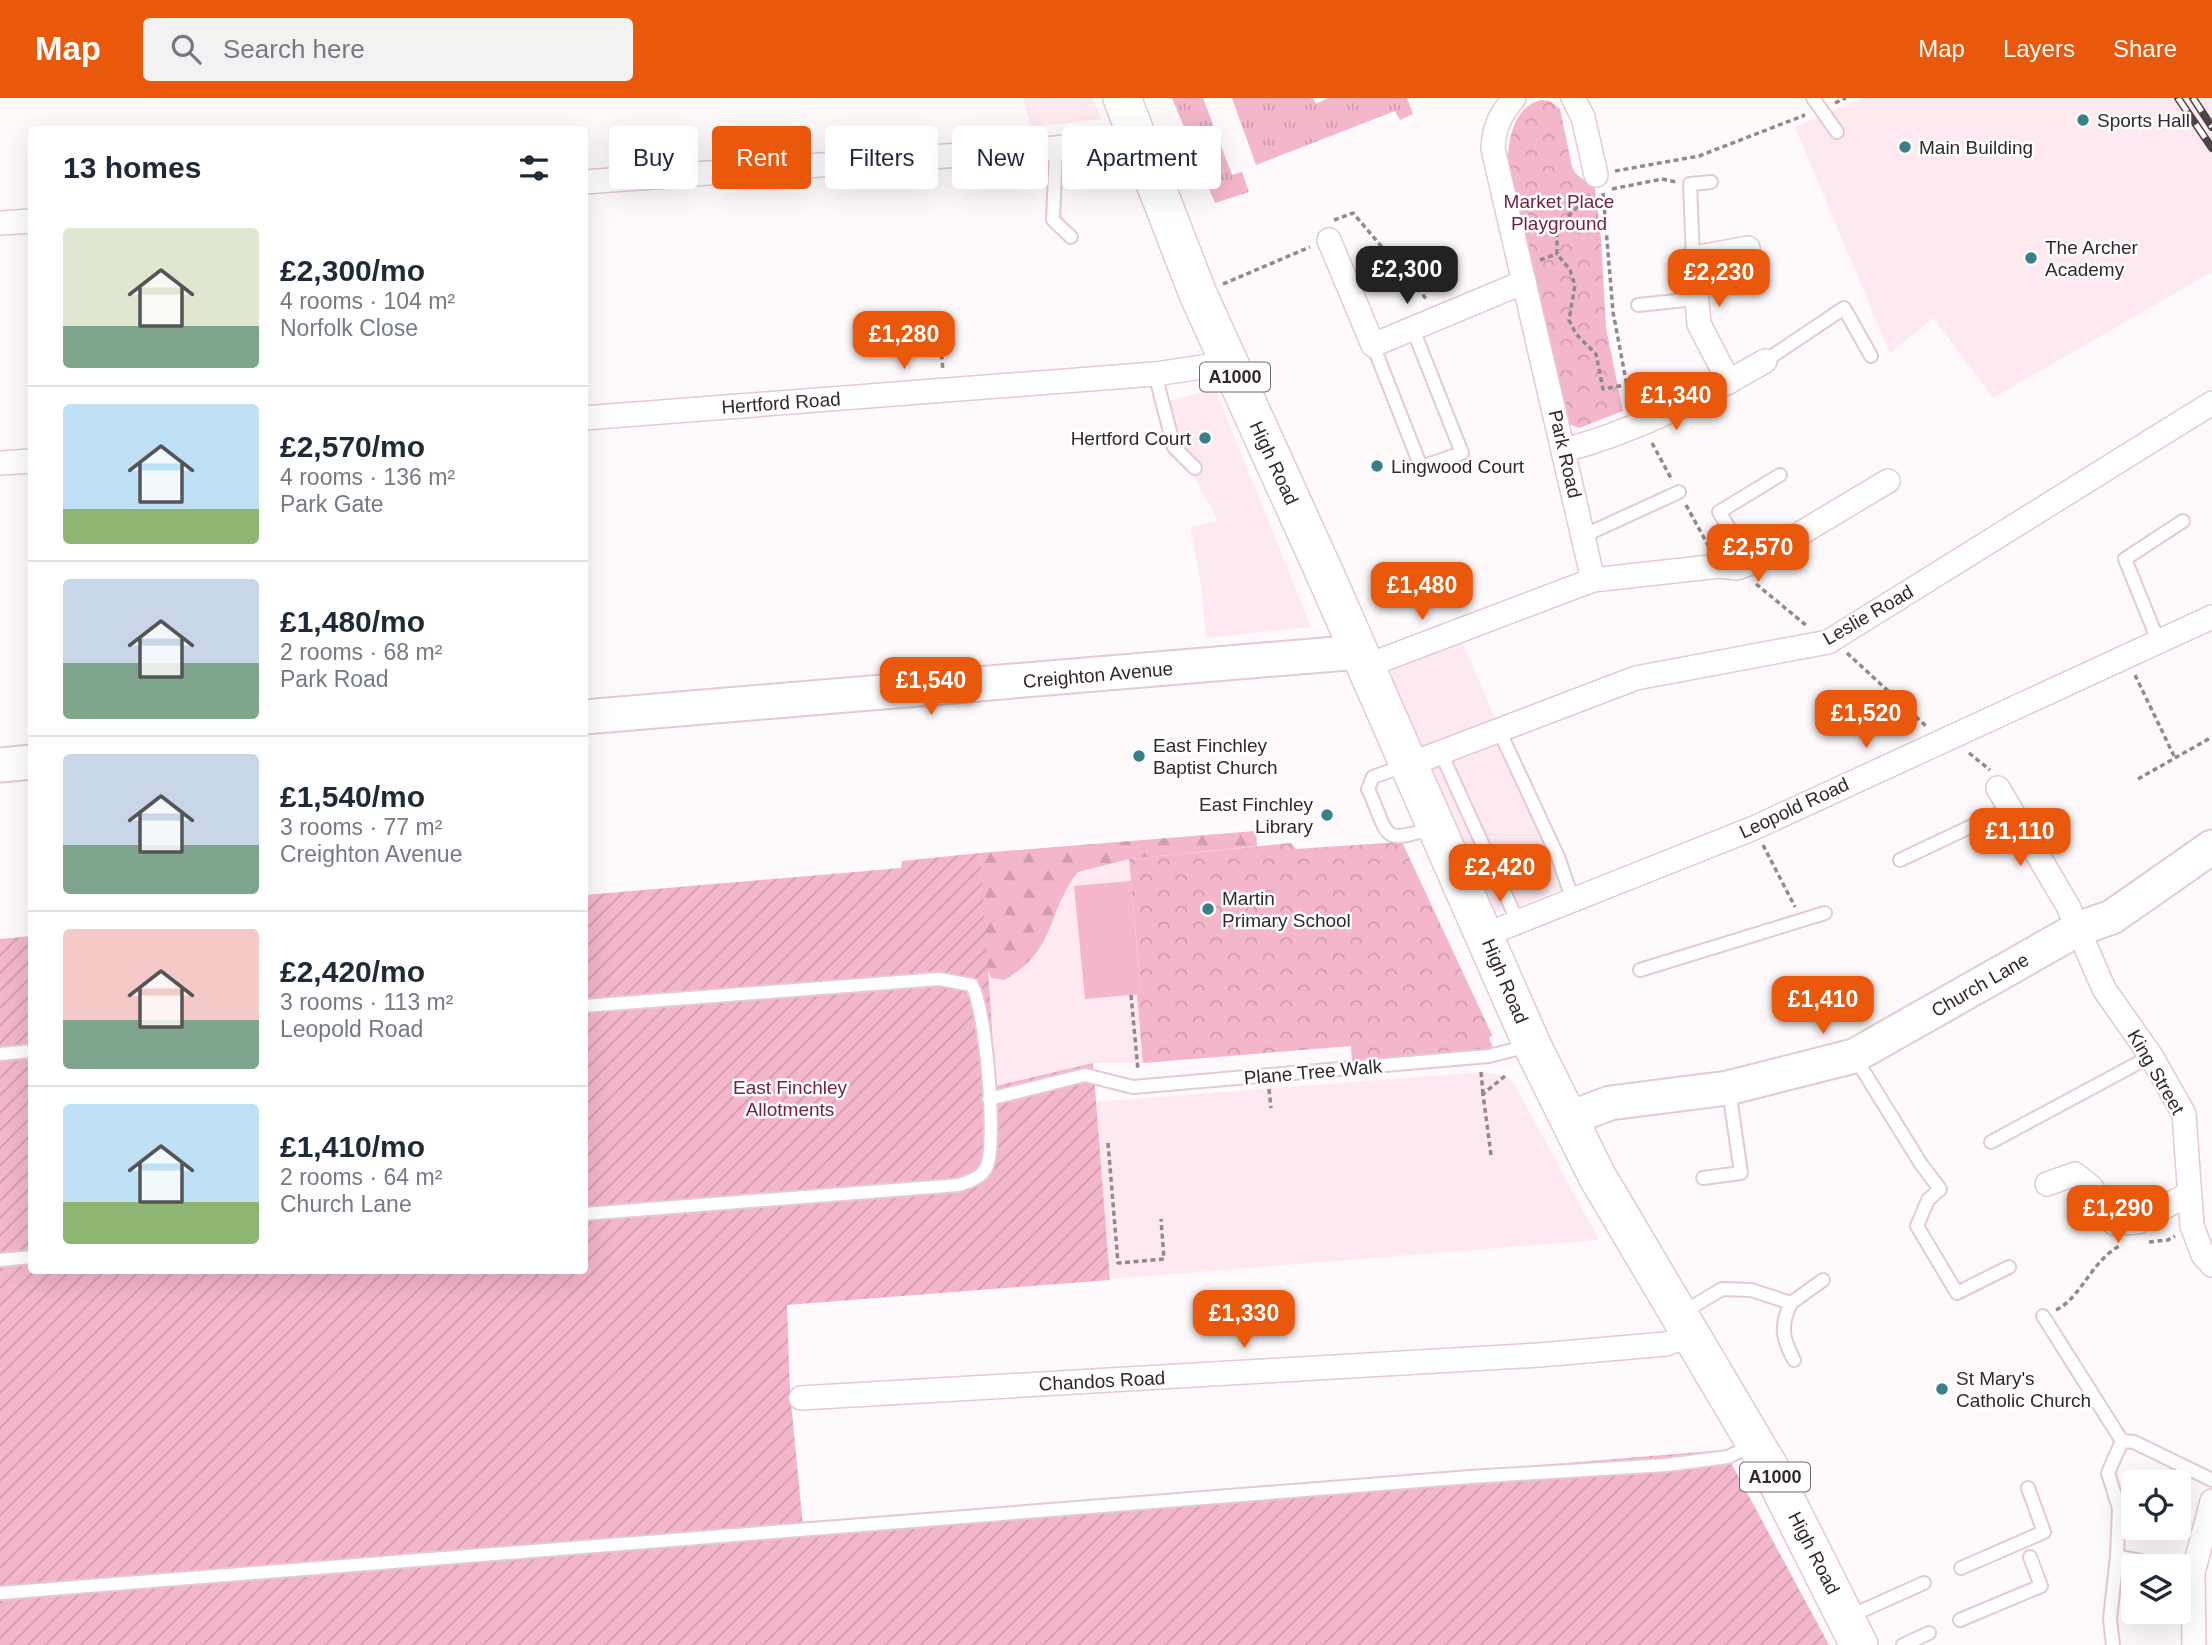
<!DOCTYPE html>
<meta charset="utf-8">
<style>
:root{--surface:#fff;--page:#f2f2f3;--text:#1f2937;--muted:#747a83;--line:#e0e1e3;--accent:#ea580c}
body{margin:0;font-family:Helvetica,sans-serif;background:var(--page);color:var(--text);height:100vh;display:flex;flex-direction:column;font-size:26px;white-space:nowrap}
*{box-sizing:border-box;margin:0}
p{font-size:23px;color:var(--muted)}
.icon{flex:none;width:38px;height:38px;fill:none;stroke:currentColor;stroke-width:2;stroke-linecap:round;stroke-linejoin:round}
.map{position:relative;flex:1;overflow:hidden}
.sheet{position:absolute;left:28px;top:28px;width:560px;height:1148px;display:flex;flex-direction:column;background:var(--surface);border-radius:7px;box-shadow:0 7px 28px #0002}
.sheet>*{flex:none}
.guide{position:absolute;left:609px;top:28px;width:665px;height:63px;display:flex;gap:14px}
.fabs{position:absolute;left:2121px;top:1372px;display:grid;gap:14px}
.fabs a{display:grid;place-items:center;width:70px;height:70px;border-radius:7px;background:var(--surface);box-shadow:0 7px 28px #0002;font-size:35px}
.price{position:absolute;translate:-50% -60px;padding:0 16px;border-radius:14px;background:var(--accent);color:#fff;font-size:23px;line-height:46px;filter:drop-shadow(0 2px 4px #0008)}
.price::after{content:'';position:absolute;left:50%;top:42px;width:21px;height:16px;margin-left:-10px;background:inherit;clip-path:polygon(0 0,100% 0,50% 100%)}
.price.on{background:#222;color:#fff}
ul{padding:0;list-style:none}
li{display:flex;align-items:center;gap:21px;height:175px;padding:0 35px}
li+li{border-top:2px solid var(--line)}
li span{display:grid;place-items:center;flex:none;width:196px;height:140px;border-radius:7px;color:#555}
li>.icon{margin-inline-start:auto}
span .icon{width:84px;height:84px;fill:#fffc;stroke-width:1}
li b{font-size:30px}
h2{display:flex;justify-content:space-between;align-items:center;height:84px;padding:0 35px;font-size:30px}
.tag{padding:0 24px;border-radius:7px;background:var(--surface);box-shadow:0 7px 28px #0002;font-size:24px;line-height:63px}
.tag.on{background:var(--accent);color:#fff}
header{display:flex;align-items:center;gap:42px;box-sizing:border-box;height:98px;padding:0 35px;background:var(--accent);color:#fff}
header strong{font-size:33px}
nav{display:flex;gap:38px;margin-inline-start:auto;font-size:24px}
.search{width:490px;height:63px;background:var(--page);display:flex;align-items:center;gap:18px;box-sizing:border-box;padding:0 24px;border-radius:7px;color:var(--muted);font-size:26px}
.map>svg:first-child{display:block}
.built{fill:#fee9ef}
.grass{fill:url(#grass-tufts)}
.forest{fill:url(#forest-firs)}
.park{fill:url(#park-crowns)}
.garden{fill:url(#garden-furrows)}
.pitch{fill:#f3b7c9}
.lines{fill:none;stroke-linecap:round;stroke-linejoin:round}
.lane-casing{stroke:#e4cad1;stroke-width:16}
.street-casing{stroke:#e4cad1;stroke-width:26}
.secondary-casing{stroke:#e4cad1;stroke-width:37}
.primary-casing{stroke:#e4cad1;stroke-width:40}
.path{stroke:#918a8c;stroke-width:3.5;stroke-dasharray:5 3.5;stroke-linecap:butt}
.lane{stroke:#fff;stroke-width:12}
.street{stroke:#fff;stroke-width:23}
.secondary{stroke:#fff;stroke-width:33}
.primary{stroke:#fff;stroke-width:37}
.rail-casing{stroke:#4e4447;stroke-width:8}
.rail{stroke:#fff;stroke-width:5;stroke-dasharray:16;stroke-linecap:butt}
.poi-dot{fill:#3a808b;stroke:#fff;stroke-width:2.5}
.labels{text-anchor:middle;dominant-baseline:central;stroke-width:5;stroke-linejoin:round;paint-order:stroke}
.shield{fill:#fff;stroke:#70686b;stroke-width:2}
.shield-label{font-size:18px;font-weight:bold;fill:#32282b}
.poi-label{font-size:19px;fill:#32282b;stroke:#fff;text-anchor:start}
.park-label{font-size:19px;fill:#742143;stroke:#fff}
.street-label{font-size:19px;fill:#32282b;stroke:#fff}
</style>
<header>
<strong>Map</strong>
<div class="search"><svg class="icon" aria-label="search" viewBox="0 0 24 24"><circle cx="10" cy="10" r="6"/><path d="M15 15l6 6"/></svg>Search here</div>
<nav><a>Map</a><a>Layers</a><a>Share</a></nav>
</header>
<div class="map">
<svg width="2212" height="1547" viewBox="0 0 2212 1547">
<defs>
<pattern id="grass-tufts" width="24" height="20" patternUnits="userSpaceOnUse" patternTransform="scale(1.75)"><rect width="24" height="20" fill="#f3b7c9"/><path d="M3 7l-1-3M5 7V3M7 7l1-3M15 17l-1-3M17 17v-4M19 17l1-3" fill="none" stroke="#d19dad"/></pattern>
<pattern id="forest-firs" width="22" height="20" patternUnits="userSpaceOnUse" patternTransform="scale(1.75)"><rect width="22" height="20" fill="#f3b7c9"/><path d="M5 1l3.5 6h-7zM16 11l3.5 6h-7z" fill="#d19dad"/></pattern>
<pattern id="park-crowns" width="20" height="18" patternUnits="userSpaceOnUse" patternTransform="scale(1.75)"><rect width="20" height="18" fill="#f3b7c9"/><path d="M2 6a3 3 0 1 1 6 0M12 15a3 3 0 1 1 6 0" fill="none" stroke="#d19dad"/></pattern>
<pattern id="garden-furrows" width="10" height="10" patternUnits="userSpaceOnUse" patternTransform="scale(1.75)"><rect width="10" height="10" fill="#f3b7c9"/><path d="M-1 1l2-2M0 10L10 0M9 11l2-2" fill="none" stroke="#d19dad"/></pattern>
</defs>
<rect width="100%" height="100%" fill="#fef9fa"/>
<g class="built">
<path d="M 1023,0 L 1093,0 L 1101,21 L 1031,29 Z"/>
<path d="M 1862,0 L 2212,0 L 2212,174 L 1993,300 L 1933,220 L 1890,255 L 1795,29 Z"/>
<path d="M 1215,291 L 1311,529 L 1206,540 L 1201,486 L 1190,429 L 1218,423 L 1192,374 L 1167,352 L 1164,304 Z"/>
<path d="M 1462,544 L 1568,788 L 1521,807 L 1490,815 L 1383,572 Z"/>
<path d="M 1256,733 L 1257,748 L 1291,745 L 1297,751 L 1402,744 L 1492,937 L 1489,940 L 1494,952 L 1351,948 L 1143,965 L 1093,965 L 996,988 L 980,755 Z"/>
<path d="M 1481,974 L 1505,978 L 1514,986 L 1599,1142 L 1110,1181 L 1096,1004 Z"/>
</g>
<g class="grass">
<path d="M 1172,0 L 1203,0 L 1232,77 L 1242,74 L 1249,94 L 1215,105 Z"/>
<path d="M 1232,0 L 1313,0 L 1316,6 L 1328,0 L 1407,0 L 1413,16 L 1400,22 L 1395,13 L 1256,67 Z"/>
</g>
<path class="forest" d="M 1256,733 L 1257,748 L 1129,761 L 1078,774 C 1046,812 1059,851 1004,882 L 991,880 L 986,867 L 980,755 Z"/>
<g class="park">
<path d="M 1541,2 L 1550,3 L 1560,11 L 1572,69 L 1576,76 L 1595,90 L 1601,141 L 1606,230 L 1623,313 L 1579,330 L 1569,326 L 1508,71 C 1507,46 1512,9 1541,2 Z"/>
<path d="M 1402,744 L 1492,937 L 1489,940 L 1494,952 L 1352,965 L 1351,948 L 1143,965 L 1137,897 L 1141,895 L 1129,761 L 1291,745 L 1296,751 Z"/>
</g>
<path class="garden" d="M 980,755 L 996,988 L 1093,965 L 1110,1182 L 787,1207 L 790,1294 L 803,1428 L 1724,1352 L 1829,1547 L 0,1547 L 0,841 L 31,838 L 32,1172 L 584,1172 L 585,797 L 901,770 L 902,763 Z"/>
<path class="pitch" d="M 1131,783 L 1141,896 L 1085,901 L 1074,788 Z"/>
<g class="lines">
<defs>
<g id="lane">
<path d="M 1813,0 L 1837,34"/>
<path d="M 1056,50 L 1053,122 L 1071,139"/>
<path d="M 1693,160 L 1690,86 L 1711,84"/>
<path d="M 1638,207 L 1695,201"/>
<path d="M 1373,247 L 1421,369 L 1462,355 L 1412,229"/>
<path d="M 1765,263 L 1844,210 L 1871,258"/>
<path d="M 1155,276 L 1174,349 L 1195,370"/>
<path d="M 1583,438 L 1679,394"/>
<path d="M 1751,465 L 1719,414 L 1780,377"/>
<path d="M 2159,545 L 2125,461 L 2183,423"/>
<path d="M 1499,632 L 1558,759 L 1573,802"/>
<path d="M 1440,653 L 1517,822"/>
<path d="M 1406,667 L 1373,679 L 1368,691 C 1390,738 1379,748 1434,729"/>
<path d="M 1900,762 L 2010,710"/>
<path d="M 1640,872 L 1825,815"/>
<path d="M 584,908 L 939,881 L 972,887 C 986,914 996,1035 988,1065 C 985,1078 971,1083 959,1087 L 584,1116"/>
<path d="M 0,956 L 32,953"/>
<path d="M 1854,958 L 1921,1066 L 1940,1091 L 1928,1102 L 1917,1128 L 1957,1195 L 2009,1169"/>
<path d="M 989,1001 L 1085,977 L 1133,989 L 1489,958 L 1528,948"/>
<path d="M 1991,1044 L 2151,958"/>
<path d="M 1703,1080 L 1741,1075 L 1729,992"/>
<path d="M 0,1162 L 32,1159"/>
<path d="M 1791,1205 C 1780,1228 1782,1240 1794,1262"/>
<path d="M 1682,1215 L 1722,1191 L 1751,1192 L 1791,1205 L 1823,1182"/>
<path d="M 2043,1218 L 2122,1343"/>
<path d="M 2165,1468 L 2117,1458 L 2119,1410 L 2108,1375 L 2122,1343 L 2134,1344 L 2212,1382"/>
<path d="M 1961,1470 L 2044,1434 L 2028,1390"/>
<path d="M 0,1495 L 1470,1379 L 1666,1367 L 1728,1359 L 1752,1347"/>
<path d="M 1848,1519 L 1924,1485"/>
<path d="M 1960,1522 L 2041,1488 L 2030,1459"/>
<path d="M 1903,1547 L 1929,1535"/>
<path d="M 2113,1547 L 2110,1521 L 2117,1458"/>
</g>
<g id="street">
<path d="M 1573,0 L 1583,19 L 1596,77"/>
<path d="M 584,84 L 1056,50 L 1137,39"/>
<path d="M 0,125 L 32,123"/>
<path d="M 1329,142 L 1373,247 L 1524,184"/>
<path d="M 1729,284 L 1699,226 L 1693,160 L 1748,150"/>
<path d="M 584,320 L 1155,276 L 1229,265"/>
<path d="M 1565,352 C 1636,333 1702,300 1765,263"/>
<path d="M 0,365 L 32,363"/>
<path d="M 1593,482 L 1719,468 L 1737,470 L 1751,465 L 1888,383"/>
<path d="M 1366,568 L 1593,482 L 1493,51 C 1494,29 1500,17 1514,0"/>
<path d="M 1408,667 L 1636,580 L 1828,544 L 2212,305"/>
<path d="M 1998,690 L 2068,808 L 2104,891 L 2151,958 L 2184,1016 L 2192,1128 L 2203,1157 L 2212,1167"/>
<path d="M 1485,837 L 1754,730 L 2212,519"/>
<path d="M 2047,1086 L 2075,1076 L 2091,1089 L 2114,1125 L 2138,1124 L 2188,1096"/>
<path d="M 801,1300 L 1539,1257 L 1666,1246 L 1694,1236"/>
<path d="M 2194,1547 L 2193,1475 L 2212,1403"/>
</g>
<g id="secondary">
<path d="M 584,619 L 1359,554"/>
<path d="M 0,667 L 32,664"/>
<path d="M 1568,1021 L 1610,1005 L 1728,990 L 1854,958 L 2078,831 L 2112,819 L 2212,749"/>
</g>
<path id="primary" d="M 1122,0 L 1198,196 L 1325,476 L 1532,947 L 1597,1078 L 1771,1372 L 1859,1547"/>
</defs>
<use href="#lane" class="lane-casing"/>
<use href="#street" class="street-casing"/>
<use href="#secondary" class="secondary-casing"/>
<use href="#primary" class="primary-casing"/>
<g class="path">
<path d="M 1835,5 L 1846,0"/>
<path d="M 1615,73 L 1699,58 L 1805,17"/>
<path d="M 1612,91 L 1662,81 L 1676,84"/>
<path d="M 1603,95 L 1613,214 L 1631,309"/>
<path d="M 1590,97 L 1557,129 L 1557,156 L 1570,172 L 1575,187 L 1569,222 L 1576,236 L 1596,256 L 1603,291 L 1625,287"/>
<path d="M 1334,122 L 1353,115 L 1428,203"/>
<path d="M 1540,162 L 1557,156"/>
<path d="M 1223,186 L 1310,149"/>
<path d="M 938,214 L 943,273"/>
<path d="M 1652,345 L 1672,382"/>
<path d="M 1686,407 L 1709,449"/>
<path d="M 1756,486 L 1807,528"/>
<path d="M 1847,555 L 1926,628"/>
<path d="M 2135,577 L 2175,660"/>
<path d="M 1969,655 L 1990,672"/>
<path d="M 2138,681 L 2212,639"/>
<path d="M 1763,747 L 1795,809"/>
<path d="M 1131,897 L 1138,972"/>
<path d="M 1481,974 L 1483,996"/>
<path d="M 1269,991 L 1271,1010"/>
<path d="M 1108,1045 L 1118,1165 L 1164,1161 L 1161,1121"/>
<path d="M 1491,1057 L 1483,996 L 1505,978"/>
<path d="M 2149,1144 L 2168,1142 L 2175,1138"/>
<path d="M 2056,1212 C 2082,1199 2090,1164 2121,1147"/>
</g>
<use href="#lane" class="lane"/>
<use href="#street" class="street"/>
<use href="#secondary" class="secondary"/>
<use href="#primary" class="primary"/>
<defs>
<g id="rail">
<path d="M 2178,0 L 2212,50"/>
<path d="M 2193,0 L 2212,29"/>
</g>
</defs>
<use href="#rail" class="rail-casing"/>
<use href="#rail" class="rail"/>
</g>
<g class="poi-dot">
<circle cx="2083" cy="22" r="7"/>
<circle cx="1905" cy="49" r="7"/>
<circle cx="2031" cy="160" r="7"/>
<circle cx="1205" cy="340" r="7"/>
<circle cx="1377" cy="368" r="7"/>
<circle cx="1139" cy="658" r="7"/>
<circle cx="1327" cy="717" r="7"/>
<circle cx="1208" cy="811" r="7"/>
<circle cx="1942" cy="1291" r="7"/>
</g>
<g class="labels">
<g class="shield">
<rect x="1200" y="264.5" width="70" height="29" rx="5"/>
<rect x="1740" y="1364.5" width="70" height="29" rx="5"/>
</g>
<g class="shield-label">
<text x="1235" y="279">A1000</text>
<text x="1775" y="1379">A1000</text>
</g>
<g class="poi-label">
<text x="2097" y="22">Sports Hall</text>
<text x="1919" y="49">Main Building</text>
<text x="2045" y="149">The Archer<tspan x="2045" dy="22">Academy</tspan></text>
<text x="1191" y="340" text-anchor="end">Hertford Court</text>
<text x="1391" y="368">Lingwood Court</text>
<text x="1153" y="647">East Finchley<tspan x="1153" dy="22">Baptist Church</tspan></text>
<text x="1313" y="706" text-anchor="end">East Finchley<tspan x="1313" dy="22">Library</tspan></text>
<text x="1222" y="800">Martin<tspan x="1222" dy="22">Primary School</tspan></text>
<text x="1956" y="1280">St Mary's<tspan x="1956" dy="22">Catholic Church</tspan></text>
</g>
<g class="park-label">
<text x="1559" y="103">Market Place<tspan x="1559" dy="22">Playground</tspan></text>
<text x="790" y="989">East Finchley<tspan x="790" dy="22">Allotments</tspan></text>
</g>
<g class="street-label">
<text transform="translate(781 305) rotate(-4)">Hertford Road</text>
<text transform="translate(1565 356) rotate(77)">Park Road</text>
<text transform="translate(1274 365) rotate(65)">High Road</text>
<text transform="translate(1868 517) rotate(-30)">Leslie Road</text>
<text transform="translate(1098 577) rotate(-5)">Creighton Avenue</text>
<text transform="translate(1794 710) rotate(-25)">Leopold Road</text>
<text transform="translate(1505 883) rotate(67)">High Road</text>
<text transform="translate(1980 887) rotate(-30)">Church Lane</text>
<text transform="translate(1313 974) rotate(-5)">Plane Tree Walk</text>
<text transform="translate(2156 974) rotate(60)">King Street</text>
<text transform="translate(1102 1283) rotate(-3)">Chandos Road</text>
<text transform="translate(1814 1455) rotate(63)">High Road</text>
</g>
</g>
</svg>
<div class="fabs">
<a><svg class="icon" aria-label="locate" viewBox="0 0 24 24"><circle cx="12" cy="12" r="6"/><path d="M12 2v4M12 18v4M2 12h4M18 12h4"/></svg></a>
<a><svg class="icon" aria-label="layers" viewBox="0 0 24 24"><path d="M12 4l9 5-9 5-9-5zM3 14l9 5 9-5"/></svg></a>
</div>
<b class="price on" style="left:1407px;top:208px">£2,300</b>
<b class="price" style="left:1719px;top:211px">£2,230</b>
<b class="price" style="left:904px;top:273px">£1,280</b>
<b class="price" style="left:1676px;top:334px">£1,340</b>
<b class="price" style="left:1758px;top:486px">£2,570</b>
<b class="price" style="left:1422px;top:524px">£1,480</b>
<b class="price" style="left:931px;top:619px">£1,540</b>
<b class="price" style="left:1866px;top:652px">£1,520</b>
<b class="price" style="left:2020px;top:770px">£1,110</b>
<b class="price" style="left:1500px;top:806px">£2,420</b>
<b class="price" style="left:1823px;top:938px">£1,410</b>
<b class="price" style="left:2118px;top:1147px">£1,290</b>
<b class="price" style="left:1244px;top:1252px">£1,330</b>
<div class="guide">
<a class="tag">Buy</a>
<a class="tag on">Rent</a>
<a class="tag">Filters</a>
<a class="tag">New</a>
<a class="tag">Apartment</a>
</div>
<section class="sheet">
<h2>13 homes<svg class="icon" aria-label="filters" viewBox="0 0 24 24"><path d="M4 7h16M4 17h16"/><circle cx="9" cy="7" r="2"/><circle cx="15" cy="17" r="2"/></svg></h2>
<ul>
<li><span style="background:linear-gradient(#dfe7d0 70%,#7fa58c 0)"><svg class="icon" aria-label="home" viewBox="0 0 24 24"><path d="M3 11l9-7 9 7M6 9v11h12V9"/></svg></span><div><b>£2,300/mo</b><p>4 rooms · 104 m²</p><p>Norfolk Close</p></div></li>
<li><span style="background:linear-gradient(#bfe0f5 75%,#8fb573 0)"><svg class="icon" aria-label="home" viewBox="0 0 24 24"><path d="M3 11l9-7 9 7M6 9v11h12V9"/></svg></span><div><b>£2,570/mo</b><p>4 rooms · 136 m²</p><p>Park Gate</p></div></li>
<li><span style="background:linear-gradient(#c9d6e8 60%,#7fa58c 0)"><svg class="icon" aria-label="home" viewBox="0 0 24 24"><path d="M3 11l9-7 9 7M6 9v11h12V9"/></svg></span><div><b>£1,480/mo</b><p>2 rooms · 68 m²</p><p>Park Road</p></div></li>
<li><span style="background:linear-gradient(#c9d6e8 65%,#7fa58c 0)"><svg class="icon" aria-label="home" viewBox="0 0 24 24"><path d="M3 11l9-7 9 7M6 9v11h12V9"/></svg></span><div><b>£1,540/mo</b><p>3 rooms · 77 m²</p><p>Creighton Avenue</p></div></li>
<li><span style="background:linear-gradient(#f6c9c9 65%,#7fa58c 0)"><svg class="icon" aria-label="home" viewBox="0 0 24 24"><path d="M3 11l9-7 9 7M6 9v11h12V9"/></svg></span><div><b>£2,420/mo</b><p>3 rooms · 113 m²</p><p>Leopold Road</p></div></li>
<li><span style="background:linear-gradient(#bfe0f5 70%,#8fb573 0)"><svg class="icon" aria-label="home" viewBox="0 0 24 24"><path d="M3 11l9-7 9 7M6 9v11h12V9"/></svg></span><div><b>£1,410/mo</b><p>2 rooms · 64 m²</p><p>Church Lane</p></div></li>
</ul>
</section>
</div>
